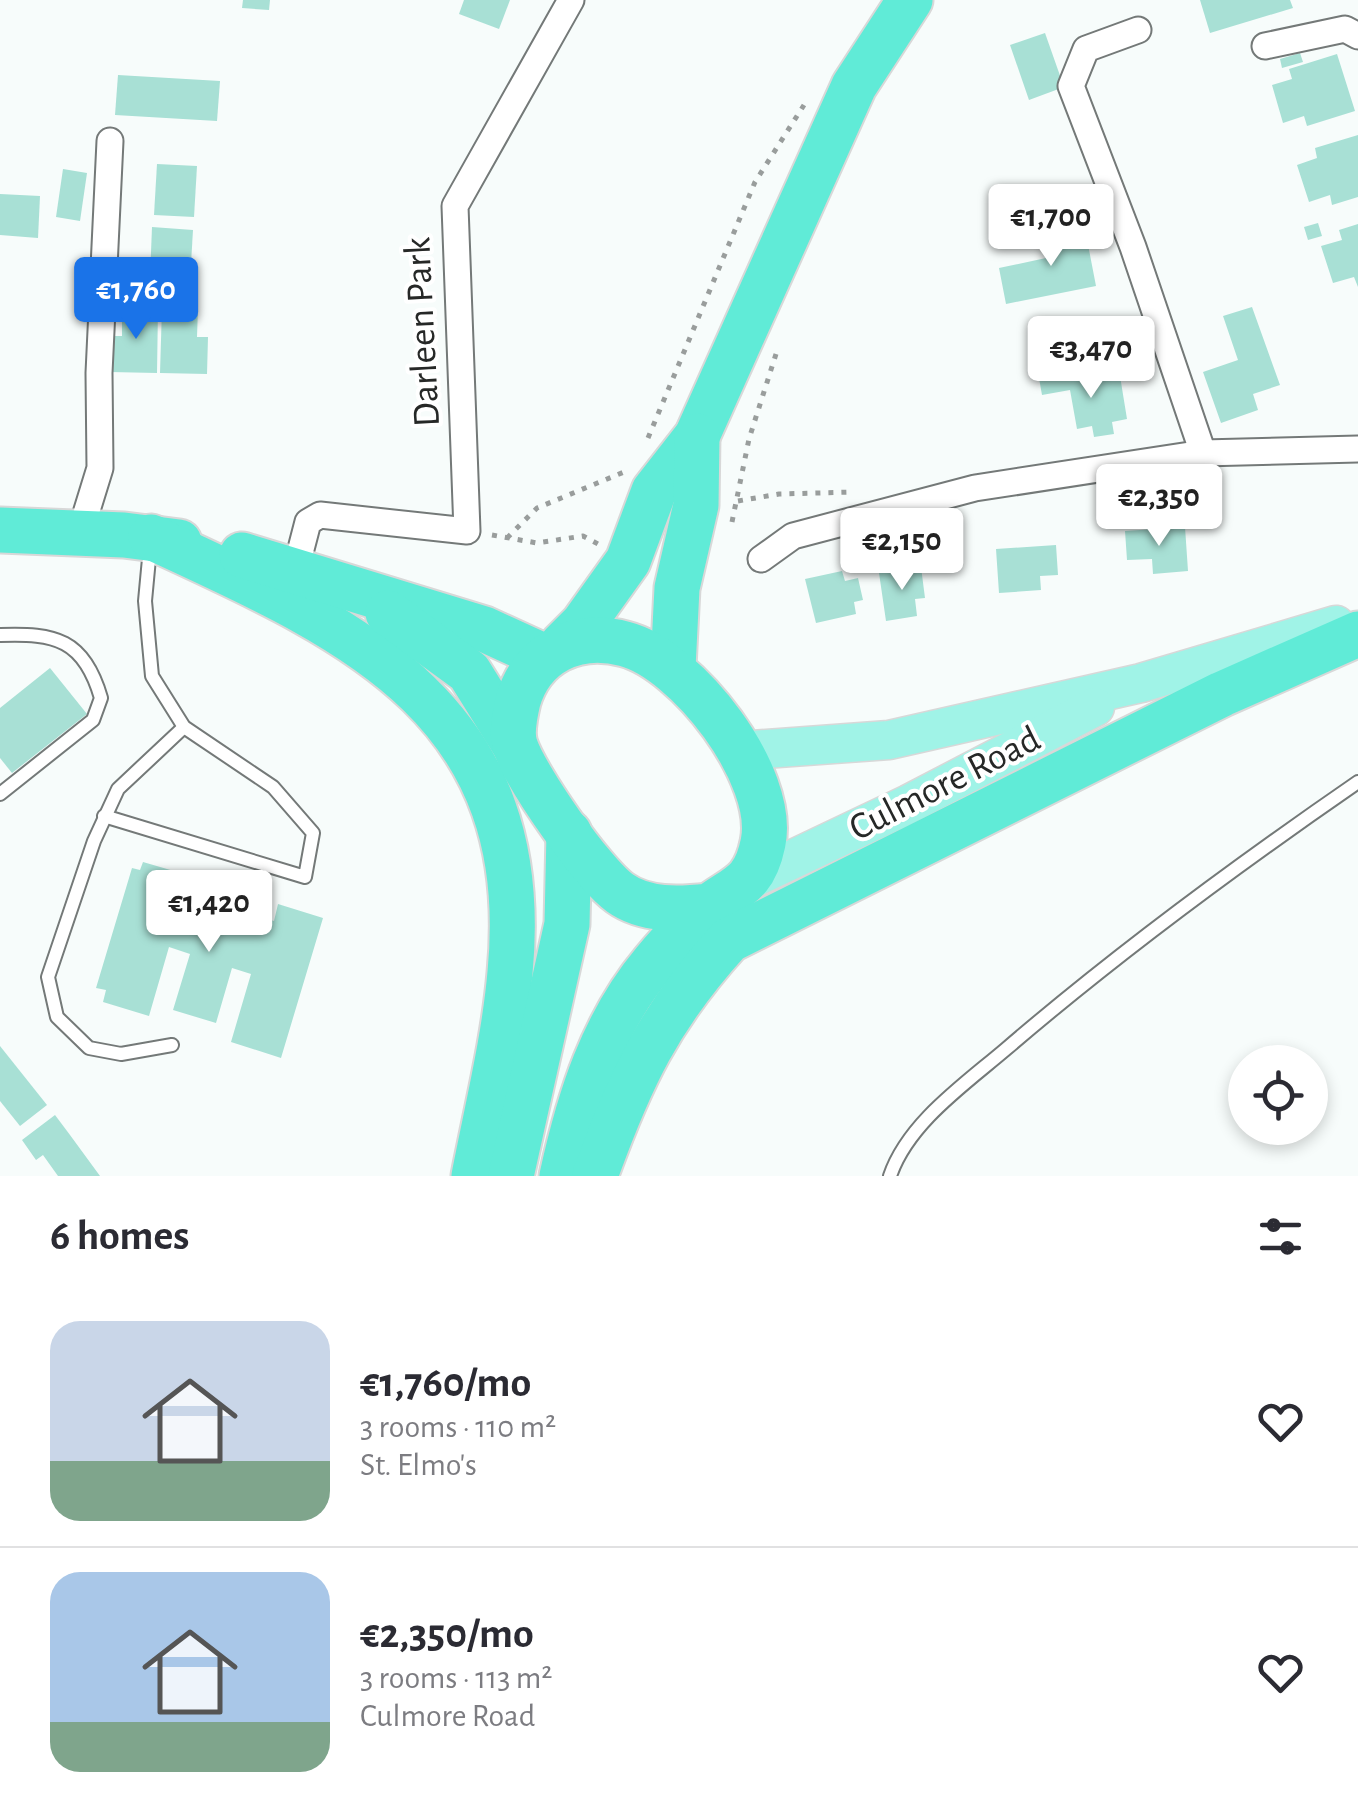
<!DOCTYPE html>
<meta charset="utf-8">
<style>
:root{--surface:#fff;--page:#f2f2f3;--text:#2b2b33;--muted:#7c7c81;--line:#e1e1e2;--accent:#1a73e8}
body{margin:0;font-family:"Alegreya Sans",sans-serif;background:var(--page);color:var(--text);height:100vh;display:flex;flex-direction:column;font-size:38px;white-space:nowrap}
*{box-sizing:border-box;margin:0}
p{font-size:32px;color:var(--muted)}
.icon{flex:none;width:55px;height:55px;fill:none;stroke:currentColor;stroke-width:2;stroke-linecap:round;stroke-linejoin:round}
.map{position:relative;height:1176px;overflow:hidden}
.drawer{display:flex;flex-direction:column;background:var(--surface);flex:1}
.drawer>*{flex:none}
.fabs{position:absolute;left:1228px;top:1045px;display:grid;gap:20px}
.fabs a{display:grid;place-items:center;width:100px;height:100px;border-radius:50%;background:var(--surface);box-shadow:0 5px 15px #0003;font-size:50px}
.price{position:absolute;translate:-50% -85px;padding:0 22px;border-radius:10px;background:#fff;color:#222;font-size:32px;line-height:65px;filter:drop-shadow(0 2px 5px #0008)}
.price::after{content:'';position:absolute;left:50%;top:60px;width:30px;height:22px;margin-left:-15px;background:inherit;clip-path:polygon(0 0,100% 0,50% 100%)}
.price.selected{background:var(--accent);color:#fff}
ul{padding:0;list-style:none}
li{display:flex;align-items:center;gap:30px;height:250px;padding:0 50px}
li+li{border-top:2px solid var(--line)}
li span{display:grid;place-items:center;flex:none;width:280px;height:200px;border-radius:30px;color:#555}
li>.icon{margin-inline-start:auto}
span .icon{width:120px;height:120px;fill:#fffc;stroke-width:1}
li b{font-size:42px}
h2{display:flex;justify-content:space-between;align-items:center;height:120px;padding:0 50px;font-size:42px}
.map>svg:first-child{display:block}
.building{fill:#a8e0d5}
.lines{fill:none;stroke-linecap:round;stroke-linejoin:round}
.lane-casing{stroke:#747978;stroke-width:16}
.street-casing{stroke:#747978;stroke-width:29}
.primary-casing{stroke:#d8d8d8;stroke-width:41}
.highway-casing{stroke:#d8d8d8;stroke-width:49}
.path{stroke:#999d9c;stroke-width:5;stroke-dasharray:5 8;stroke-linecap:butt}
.lane{stroke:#fff;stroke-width:12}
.street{stroke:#fff;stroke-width:25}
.primary{stroke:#a0f3e7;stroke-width:38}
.highway{stroke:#60ebd7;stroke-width:45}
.labels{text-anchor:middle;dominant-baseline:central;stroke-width:8;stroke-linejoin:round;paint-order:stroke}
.street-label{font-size:38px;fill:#262827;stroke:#fff}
</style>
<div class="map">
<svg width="1358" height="1176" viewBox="0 0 1358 1176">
<rect width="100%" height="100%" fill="#f7fcfb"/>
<g class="building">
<path d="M 243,0 L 270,0 L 269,10 L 242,8 Z"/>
<path d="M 464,0 L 510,0 L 499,29 L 459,14 Z"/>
<path d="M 1200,0 L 1290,0 L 1293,8 L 1210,33 Z"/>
<path d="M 1045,33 L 1064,87 L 1029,100 L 1010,45 Z"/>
<path d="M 1300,53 L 1303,62 L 1282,68 L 1280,59 Z"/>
<path d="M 1337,54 L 1355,111 L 1307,126 L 1304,116 L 1283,123 L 1272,85 L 1292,79 L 1289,69 Z"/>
<path d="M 118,75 L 220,81 L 217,121 L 115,115 Z"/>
<path d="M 1358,135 L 1358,197 L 1332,205 L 1330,195 L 1309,202 L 1297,165 L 1317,158 L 1315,148 Z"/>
<path d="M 157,164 L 197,166 L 194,217 L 154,215 Z"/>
<path d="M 63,169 L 87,173 L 80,221 L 56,217 Z"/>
<path d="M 0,194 L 40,196 L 38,238 L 0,235 Z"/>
<path d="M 1318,223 L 1322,236 L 1308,240 L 1304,227 Z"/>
<path d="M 1358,224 L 1358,287 L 1354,277 L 1333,283 L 1321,246 L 1342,240 L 1339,230 Z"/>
<path d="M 152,227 L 193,230 L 190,280 L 150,278 Z"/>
<path d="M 1057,229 L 1059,234 L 1085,229 L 1096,286 L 1006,304 L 999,268 L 1046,258 L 1040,233 Z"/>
<path d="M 122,307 L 158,308 L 157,373 L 110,372 L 111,336 L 122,336 Z"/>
<path d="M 162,307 L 198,308 L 197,337 L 208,337 L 207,374 L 160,373 Z"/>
<path d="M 1252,307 L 1280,385 L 1253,394 L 1258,410 L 1221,423 L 1203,372 L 1238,360 L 1223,316 Z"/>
<path d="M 1065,373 L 1067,380 L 1120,376 L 1127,419 L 1112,422 L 1114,434 L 1094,437 L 1092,426 L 1077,429 L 1070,390 L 1042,395 L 1039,378 Z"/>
<path d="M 1185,527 L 1188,571 L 1153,574 L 1152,559 L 1127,560 L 1125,531 Z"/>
<path d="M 1056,545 L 1058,575 L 1040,576 L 1041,590 L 999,593 L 996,549 Z"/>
<path d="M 921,567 L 925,598 L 915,599 L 917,616 L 886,621 L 879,573 Z"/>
<path d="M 842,571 L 845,581 L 858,578 L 863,600 L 854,602 L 856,614 L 816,623 L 805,579 Z"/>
<path d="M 50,668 L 87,714 L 12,773 L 0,758 L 0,708 Z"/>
<path d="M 143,862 L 191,876 L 186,893 L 212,900 L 215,889 L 249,899 L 245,912 L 274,921 L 278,904 L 323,918 L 281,1058 L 231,1042 L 251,974 L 232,968 L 216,1023 L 173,1010 L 190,954 L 169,947 L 149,1016 L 103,1002 L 106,990 L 96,988 L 132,868 L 140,870 Z"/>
<path d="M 0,1046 L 47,1105 L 20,1126 L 0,1101 Z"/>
<path d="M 55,1115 L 70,1135 L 100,1176 L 58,1176 L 43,1155 L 36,1160 L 22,1140 Z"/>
</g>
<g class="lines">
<defs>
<g id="lane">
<path d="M 0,635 C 55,633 84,639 101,698 L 93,720 L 0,794"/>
<path d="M 104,816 L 305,877 L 313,833 L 273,787 L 184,727 L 152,676 L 145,601 L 150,548"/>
<path d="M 172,1045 L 121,1054 L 89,1048 L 57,1017 L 48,977 L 94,841 L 118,789 L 184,727"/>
<path d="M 890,1176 C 908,1123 965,1084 1006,1049 C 1119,952 1236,866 1358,782"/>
</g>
<g id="street">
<path d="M 1138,30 L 1086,49 L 1071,86 L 1133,247 L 1203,453"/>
<path d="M 1265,46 L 1345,29 L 1358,36"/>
<path d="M 80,533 L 100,468 L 99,373 L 110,141"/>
<path d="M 761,559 L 793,536 L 975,488 L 1203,453 L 1358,449"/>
<path d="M 295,572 L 308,522 L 320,515 L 467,531 L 455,206 L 571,0"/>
</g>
<g id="primary">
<path d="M 739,751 L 889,740 L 1141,683 L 1336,625"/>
<path d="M 747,881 L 909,804 L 1095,707"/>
</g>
<g id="highway">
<path d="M 0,530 L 124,535 L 179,542"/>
<path d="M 151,537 C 356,631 535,710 510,973 C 504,1041 487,1109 474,1176"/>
<path d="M 242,555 L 484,629 L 543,656"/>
<path d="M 388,613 L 469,672 L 514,744"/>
<path d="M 562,645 L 583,624 L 628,561 L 654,491 L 697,436 L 854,86 L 910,0"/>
<path d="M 673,667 L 677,588 L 696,505 L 697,436"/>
<path d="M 511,1176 L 567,924 L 569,833"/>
<path d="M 562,1176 C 579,1099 602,1024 654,962 C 669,944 688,923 707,908 C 735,886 754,887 763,843 C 777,776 687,660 625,644 C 576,631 532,653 518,701 C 515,714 511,732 515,745 C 525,777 593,874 620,893 C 645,911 680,909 708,906"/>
<path d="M 595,1176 C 630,1079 659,1017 729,940 L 1222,694 L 1358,634"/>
</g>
</defs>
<use href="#lane" class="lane-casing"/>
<use href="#street" class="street-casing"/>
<use href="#primary" class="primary-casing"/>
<use href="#highway" class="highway-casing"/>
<g class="path">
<path d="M 648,438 L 755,182 L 804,105"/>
<path d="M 738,501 L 779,494 L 854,492"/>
<path d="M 732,522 L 749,439 L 776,354"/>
<path d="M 492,535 L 537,543 L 583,536 L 598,544"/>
<path d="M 507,538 L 537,508 L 624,472"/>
</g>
<use href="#lane" class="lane"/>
<use href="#street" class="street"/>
<use href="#primary" class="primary"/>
<use href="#highway" class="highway"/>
</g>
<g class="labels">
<g class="street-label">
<text transform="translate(423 332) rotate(-93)">Darleen Park</text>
<text transform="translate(945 784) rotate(-27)">Culmore Road</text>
</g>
</g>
</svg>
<div class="fabs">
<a><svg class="icon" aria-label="locate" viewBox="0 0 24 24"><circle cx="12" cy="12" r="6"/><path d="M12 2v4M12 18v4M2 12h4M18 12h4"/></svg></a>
</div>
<b class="price" style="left:1051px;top:269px">€1,700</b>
<b class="price selected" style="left:136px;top:342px">€1,760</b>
<b class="price" style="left:1091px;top:401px">€3,470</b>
<b class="price" style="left:1159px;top:549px">€2,350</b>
<b class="price" style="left:902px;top:593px">€2,150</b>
<b class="price" style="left:209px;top:955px">€1,420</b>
</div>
<section class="drawer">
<h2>6 homes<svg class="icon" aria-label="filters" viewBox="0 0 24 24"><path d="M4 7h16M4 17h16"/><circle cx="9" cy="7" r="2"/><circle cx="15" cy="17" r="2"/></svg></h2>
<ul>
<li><span style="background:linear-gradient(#c9d6e8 70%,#7fa58c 0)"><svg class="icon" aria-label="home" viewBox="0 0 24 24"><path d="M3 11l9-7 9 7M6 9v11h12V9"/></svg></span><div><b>€1,760/mo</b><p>3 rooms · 110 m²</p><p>St. Elmo's</p></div><svg class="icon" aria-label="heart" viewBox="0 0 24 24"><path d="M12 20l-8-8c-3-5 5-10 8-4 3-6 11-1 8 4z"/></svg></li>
<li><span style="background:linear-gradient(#a9c7e8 75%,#7fa58c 0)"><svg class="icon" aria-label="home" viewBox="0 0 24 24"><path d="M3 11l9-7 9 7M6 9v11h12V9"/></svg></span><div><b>€2,350/mo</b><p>3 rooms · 113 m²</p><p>Culmore Road</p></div><svg class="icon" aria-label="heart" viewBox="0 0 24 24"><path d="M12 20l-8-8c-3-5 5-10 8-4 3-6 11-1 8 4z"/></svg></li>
</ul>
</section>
